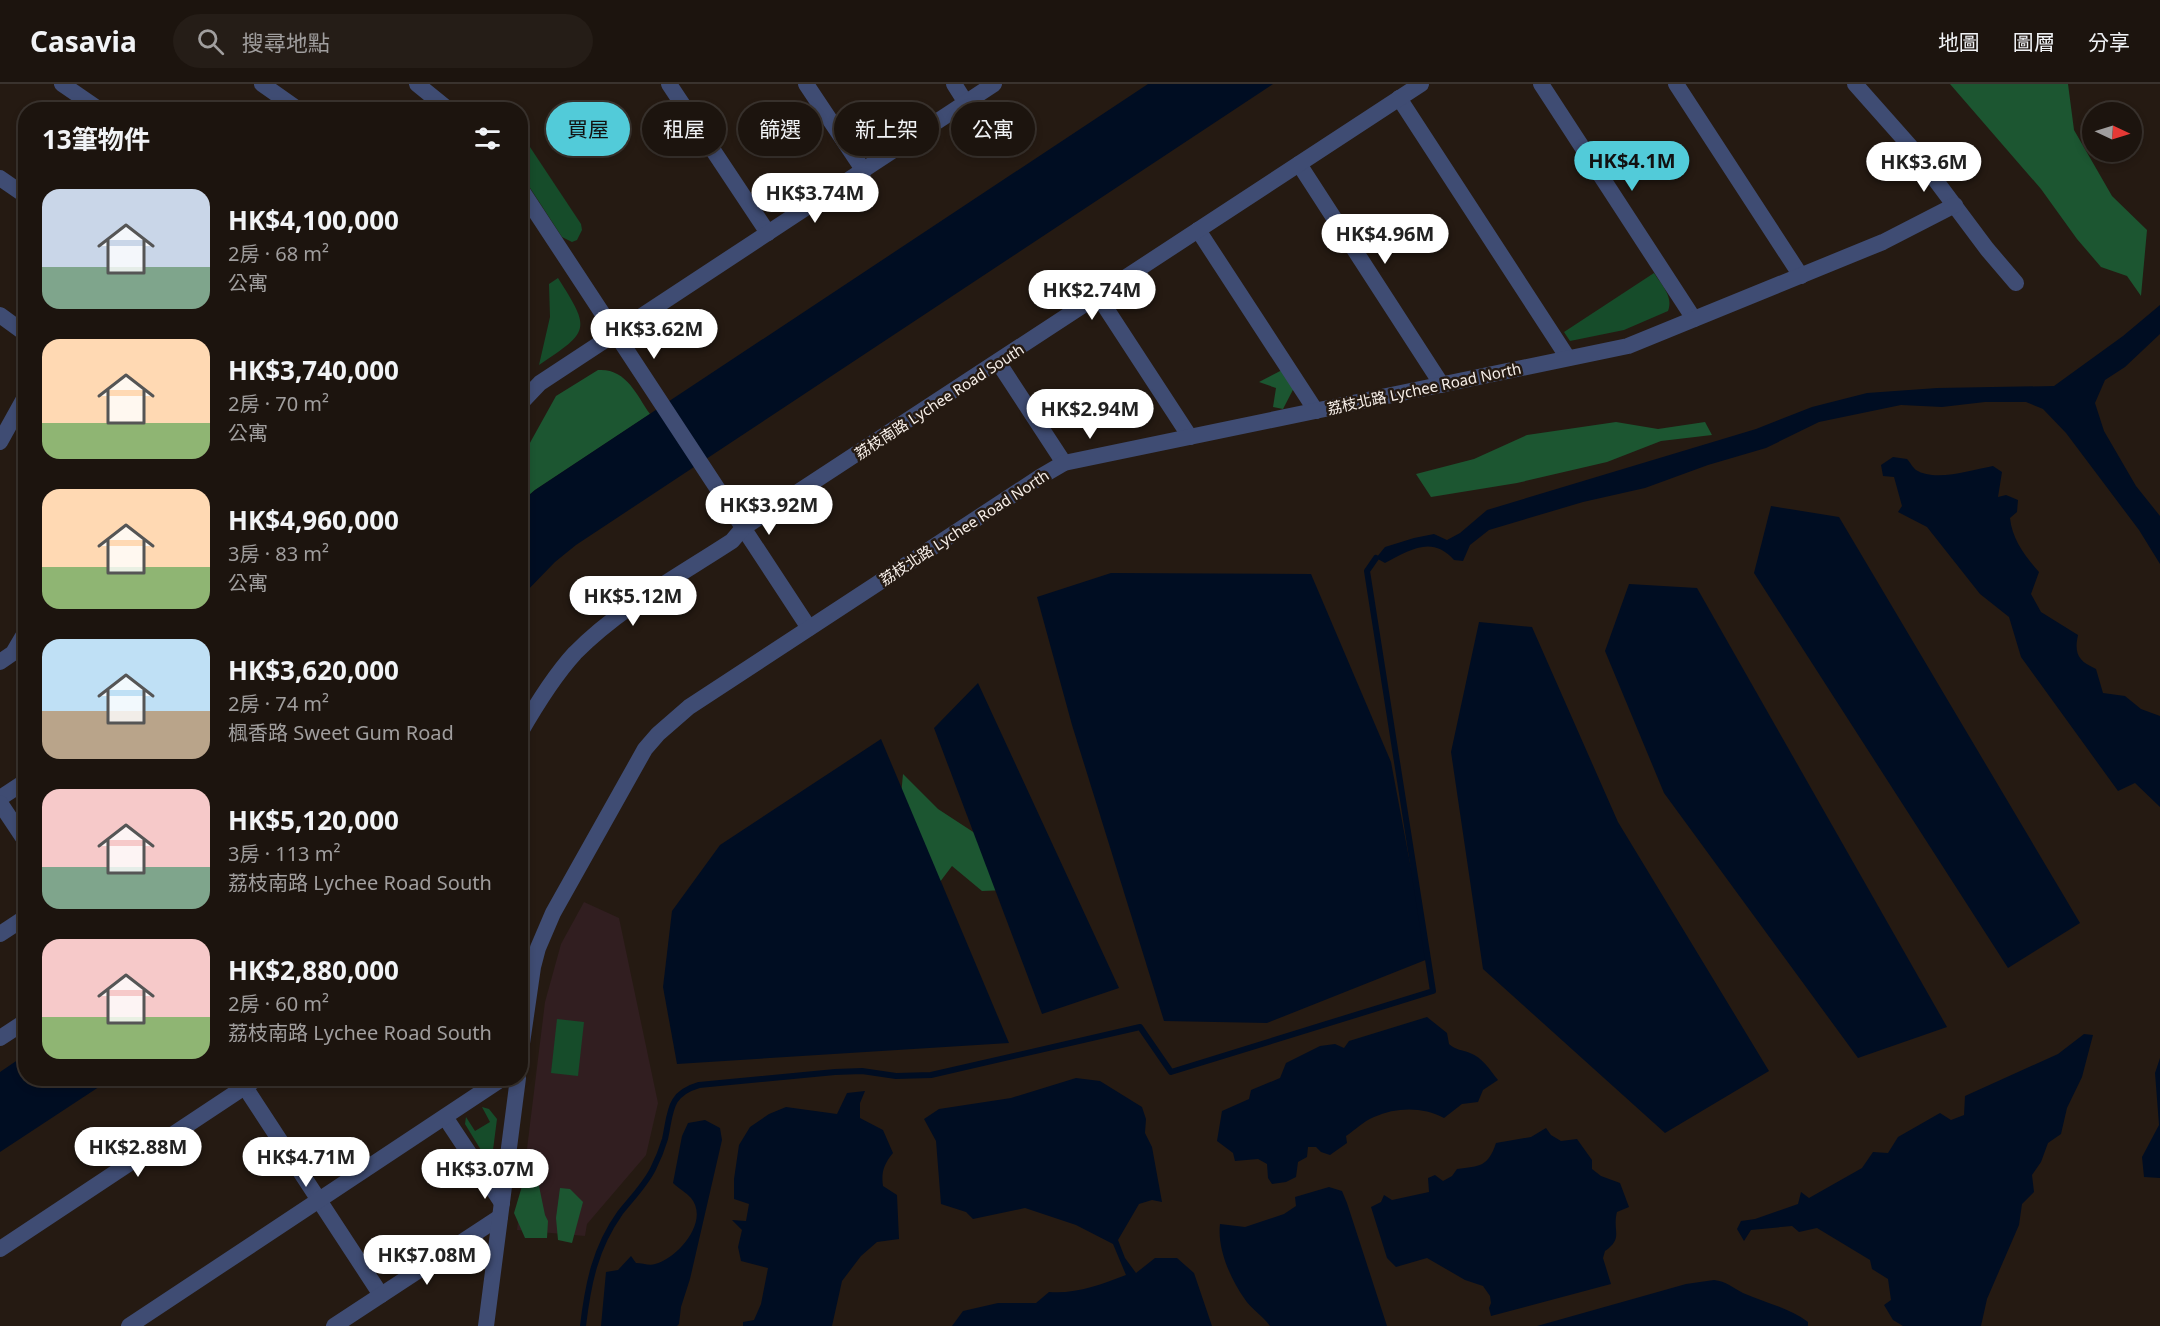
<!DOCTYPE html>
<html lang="zh-TW">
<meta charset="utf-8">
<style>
:root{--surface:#1c140e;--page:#251d17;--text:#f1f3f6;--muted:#a09e9e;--line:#3a332e;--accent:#52cbd9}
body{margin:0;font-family:"Noto Sans","Noto Sans TC",sans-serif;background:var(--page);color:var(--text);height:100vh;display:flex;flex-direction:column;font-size:22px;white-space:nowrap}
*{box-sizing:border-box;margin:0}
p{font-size:20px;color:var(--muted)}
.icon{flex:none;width:33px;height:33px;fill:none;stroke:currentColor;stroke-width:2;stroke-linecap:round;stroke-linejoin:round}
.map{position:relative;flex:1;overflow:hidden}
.sheet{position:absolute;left:18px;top:18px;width:510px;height:984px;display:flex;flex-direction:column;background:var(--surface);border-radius:24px;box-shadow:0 3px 9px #0003,0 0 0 2px var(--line)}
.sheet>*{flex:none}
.guide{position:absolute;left:546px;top:18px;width:570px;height:54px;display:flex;gap:12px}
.needle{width:39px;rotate:94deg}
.fabs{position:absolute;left:2082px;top:18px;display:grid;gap:12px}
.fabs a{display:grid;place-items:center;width:60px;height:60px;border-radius:50%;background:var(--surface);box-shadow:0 3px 9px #0003,0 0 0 2px var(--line);font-size:30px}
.price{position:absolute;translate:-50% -51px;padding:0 14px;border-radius:21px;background:#fff;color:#222;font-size:20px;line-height:39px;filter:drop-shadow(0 2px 3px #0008)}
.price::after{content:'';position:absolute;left:50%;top:36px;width:18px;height:14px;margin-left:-9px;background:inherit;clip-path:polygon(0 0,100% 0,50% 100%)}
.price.selected{background:var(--accent);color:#111}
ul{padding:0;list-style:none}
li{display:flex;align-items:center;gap:18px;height:150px;padding:0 24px}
li span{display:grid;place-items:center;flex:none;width:168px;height:120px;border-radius:18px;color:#555}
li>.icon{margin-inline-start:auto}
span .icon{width:72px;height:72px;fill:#fffc;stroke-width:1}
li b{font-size:26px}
h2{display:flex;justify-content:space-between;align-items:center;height:72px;padding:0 24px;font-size:26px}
.pill{padding:0 21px;border-radius:27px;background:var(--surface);box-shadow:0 3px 9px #0003,0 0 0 2px var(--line);font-size:21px;line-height:54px}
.pill.selected{background:var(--accent);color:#111}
header{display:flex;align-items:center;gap:36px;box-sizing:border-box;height:84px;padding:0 30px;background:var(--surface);border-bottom:2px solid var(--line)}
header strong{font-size:28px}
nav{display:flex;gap:33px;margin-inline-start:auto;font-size:21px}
.search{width:420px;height:54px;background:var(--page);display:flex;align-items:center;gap:15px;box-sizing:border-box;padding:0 21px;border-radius:33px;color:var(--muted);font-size:22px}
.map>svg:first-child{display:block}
.education{fill:#311e20}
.green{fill:#164c2a}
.forest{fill:#1c5631}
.water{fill:#000d22}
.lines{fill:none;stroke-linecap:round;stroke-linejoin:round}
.stream{stroke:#000d22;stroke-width:6}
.minor{stroke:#3f4c73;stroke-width:16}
.labels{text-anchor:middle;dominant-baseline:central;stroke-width:5;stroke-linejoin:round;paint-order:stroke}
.street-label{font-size:15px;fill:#f7efe9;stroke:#251a12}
</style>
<header>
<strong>Casavia</strong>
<div class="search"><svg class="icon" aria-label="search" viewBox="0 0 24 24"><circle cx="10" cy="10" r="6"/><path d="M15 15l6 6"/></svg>搜尋地點</div>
<nav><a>地圖</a><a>圖層</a><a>分享</a></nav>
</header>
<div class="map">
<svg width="2160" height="1242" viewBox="0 0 2160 1242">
<rect width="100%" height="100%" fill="#251a12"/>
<path class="education" d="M 584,818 L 619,834 L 658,1019 L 646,1071 L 587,1140 L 585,1152 L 517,1146 L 545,918 L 561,860 Z"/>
<g class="green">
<path d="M 520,48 L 581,140 L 582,146 L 577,156 L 572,158 L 562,153 L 521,90 Z"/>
<path d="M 1654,189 C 1661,200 1674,213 1668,227 L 1624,246 L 1570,257 L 1564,248 Z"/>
<path d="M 558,194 C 591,246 590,247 539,281 L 550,233 L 549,200 Z"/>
<path d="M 557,935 L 584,938 L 578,992 L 551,989 Z"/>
<path d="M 482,1023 L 489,1025 L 497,1035 L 493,1066 L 492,1070 L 488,1073 L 484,1071 L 465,1040 L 466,1033 L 475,1047 L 490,1038 Z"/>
</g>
<g class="forest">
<path d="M 1950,0 L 2068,0 L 2074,46 L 2112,112 L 2147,146 L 2141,212 L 2127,192 L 2101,183 L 2077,155 L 2041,105 Z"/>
<path d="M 1286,284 L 1297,298 L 1283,325 L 1273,323 L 1276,304 L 1259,298 Z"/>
<path d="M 598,286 C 626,284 636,310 650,330 L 535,406 L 521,418 L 521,375 L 556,312 Z"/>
<path d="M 1616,338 L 1658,345 L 1705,338 L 1712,351 L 1661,357 L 1607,378 L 1517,399 L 1431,413 L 1416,390 L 1474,375 L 1527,351 Z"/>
<path d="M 903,690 L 938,725 L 1013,774 L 1034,805 L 982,807 L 952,782 L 927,815 L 896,764 Z"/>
<path d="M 525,1092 L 539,1102 L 545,1131 L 548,1137 L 547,1154 L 525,1154 L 514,1129 Z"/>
<path d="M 560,1104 L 570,1105 L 583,1118 L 572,1159 L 558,1156 L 556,1134 Z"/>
</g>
<g class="water">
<path d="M 1148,0 L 1273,0 L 576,461 L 555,478 L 521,513 L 521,418 L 535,406 Z"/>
<path d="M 2160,221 L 2160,250 L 2125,283 L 2105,296 L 2095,319 L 2104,347 L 2136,402 L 2160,432 L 2160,480 L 2139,446 L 2066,349 L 2043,325 L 2026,318 L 1985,318 L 1942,323 L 1901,321 L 1819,338 L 1766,364 L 1708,381 L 1645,404 L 1583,418 L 1489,446 L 1470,461 L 1463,477 L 1454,476 C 1432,451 1410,466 1385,479 L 1376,474 L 1385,463 L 1414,454 L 1434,450 L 1447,456 L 1460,449 L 1487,426 L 1756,345 L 1812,323 L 1867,309 L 1937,304 L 2054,302 L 2123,252 Z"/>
<path d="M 1893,373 L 1907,375 C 1910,378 1913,384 1916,386 C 1935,398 1972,386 1993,382 L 2002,388 L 1998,413 L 2006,411 L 2018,416 L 2017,428 L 2010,434 C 2012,455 2025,472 2039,488 L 2031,510 L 2041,528 L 2078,551 C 2074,570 2078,577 2096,585 L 2103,609 L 2125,612 L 2141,625 L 2160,632 L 2160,723 L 2135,699 L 2118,707 L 2021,573 L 2009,533 L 1980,510 L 1927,443 L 1898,428 L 1902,422 L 1894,393 L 1883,392 L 1881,381 Z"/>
<path d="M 1771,422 L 1839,433 L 2080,839 L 2008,884 L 1754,489 Z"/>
<path d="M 1111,489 L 1311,490 L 1391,678 L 1428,875 L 1267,939 L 1164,937 L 1072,641 L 1037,513 Z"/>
<path d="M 1629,500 L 1697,504 L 1947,943 L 1858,974 L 1664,709 L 1605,567 Z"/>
<path d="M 1479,538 L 1532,543 L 1618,738 L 1769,987 L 1665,1049 L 1483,885 L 1451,668 Z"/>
<path d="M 978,599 L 1119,904 L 1042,930 L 934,644 Z"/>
<path d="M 881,655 L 1009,959 L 677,980 L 663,903 L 672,827 L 720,761 Z"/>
<path d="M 1427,933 L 1447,949 L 1449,960 C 1457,967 1461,965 1470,969 C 1482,973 1490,986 1498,996 L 1483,1006 L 1478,1018 L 1462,1020 L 1444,1034 C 1423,1023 1397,1023 1374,1033 C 1364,1037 1355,1046 1346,1052 L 1347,1059 L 1330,1071 L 1321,1068 L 1316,1063 L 1308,1063 L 1307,1073 L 1298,1078 L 1296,1093 L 1286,1098 L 1272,1100 L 1268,1094 L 1267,1080 L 1258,1075 L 1235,1077 L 1233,1069 L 1217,1057 L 1222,1027 L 1249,1015 L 1251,1006 L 1280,994 L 1286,979 L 1320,962 L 1335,960 L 1344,964 L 1349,957 Z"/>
<path d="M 2084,950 L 2093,951 L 2082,993 L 2067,1024 L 2061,1050 L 2048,1059 L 2041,1078 L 2032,1091 L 2034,1108 L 2022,1120 L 2019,1141 L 1987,1215 L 1981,1242 L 1903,1242 L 1893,1236 L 1884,1221 L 1891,1216 L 1888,1195 L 1872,1185 L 1870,1176 L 1817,1144 L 1799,1148 L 1792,1142 L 1751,1146 L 1744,1157 L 1737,1145 L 1741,1137 L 1755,1135 L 1798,1120 L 1801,1108 L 1809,1114 L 1862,1084 L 1873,1068 L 1888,1069 L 1898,1053 L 1940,1029 L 1951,1036 L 1964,1031 L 1965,1012 L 2058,970 Z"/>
<path d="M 25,971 L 26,994 L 111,995 L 0,1068 L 0,988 Z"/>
<path d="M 2160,974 L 2160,1094 L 2144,1093 L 2142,1073 L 2159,1041 L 2155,989 Z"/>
<path d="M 1076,994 L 1100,997 L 1142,1023 L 1146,1035 L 1145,1049 L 1152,1063 L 1162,1118 L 1152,1116 L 1139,1120 L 1118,1156 L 1125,1174 L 1136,1189 L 1155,1174 L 1177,1174 L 1194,1189 L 1212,1242 L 952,1242 L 963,1227 L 998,1219 L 1036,1219 L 1049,1208 C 1076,1210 1100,1201 1126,1191 L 1113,1160 L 1076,1141 L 1025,1124 L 973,1135 L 966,1128 L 941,1120 L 936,1057 L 924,1035 L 939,1025 L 1011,1014 Z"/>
<path d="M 865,1007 L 860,1019 L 860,1034 L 883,1046 L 893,1069 C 884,1080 881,1088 883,1102 L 897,1111 L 899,1155 L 877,1158 L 861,1172 L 842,1197 L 832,1242 L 743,1242 L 743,1238 L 754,1236 L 761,1220 L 768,1184 L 741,1177 L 738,1163 L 742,1146 L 732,1136 L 746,1137 L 749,1120 L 734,1115 L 734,1095 L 739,1061 L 750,1043 L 769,1030 L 786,1023 L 837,1030 L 847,1009 Z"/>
<path d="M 705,1036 L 720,1044 L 722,1056 L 690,1195 L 681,1223 L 679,1240 L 677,1242 L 601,1242 L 606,1188 L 618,1186 L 631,1172 L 636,1179 C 642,1179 650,1182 655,1180 C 678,1174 710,1137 691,1114 C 687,1109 678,1104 673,1099 L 682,1052 L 688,1039 Z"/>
<path d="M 1546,1044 L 1551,1051 L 1561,1057 L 1577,1055 L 1592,1076 L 1592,1085 L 1601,1092 L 1620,1099 L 1629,1123 L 1617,1128 C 1612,1147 1624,1154 1605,1167 L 1603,1174 L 1611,1200 L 1491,1232 L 1489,1224 L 1491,1219 L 1490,1212 L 1483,1202 L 1465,1196 L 1427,1174 L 1396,1183 L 1387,1174 L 1371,1123 L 1381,1118 L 1384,1111 L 1392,1116 L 1429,1108 L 1428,1094 L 1435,1091 L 1443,1097 L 1452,1092 L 1457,1085 C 1480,1082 1488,1083 1496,1059 L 1531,1053 Z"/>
<path d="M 1329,1103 L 1342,1107 L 1347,1119 L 1387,1242 L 1270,1242 C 1262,1231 1251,1225 1244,1214 C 1230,1194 1217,1164 1220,1140 L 1245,1143 L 1284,1130 L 1296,1122 L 1295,1113 Z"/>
<path d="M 1714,1196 C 1726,1197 1733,1204 1743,1209 C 1765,1219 1788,1223 1808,1238 L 1808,1242 L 1537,1242 L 1686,1200 Z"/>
</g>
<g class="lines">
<path class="stream" d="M 583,1242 C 588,1200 595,1164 620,1129 C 631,1115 645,1101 653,1085 C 658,1075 662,1065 665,1055 C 671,1028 668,1010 699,1001 L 835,988 L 862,987 L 896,992 L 931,991 L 1140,943 L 1171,988 L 1433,907 L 1367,487 L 1376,474"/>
<g class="minor">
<path d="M 62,0 L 100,26"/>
<path d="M 262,0 L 299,26"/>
<path d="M 417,0 L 449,26"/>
<path d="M 669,0 L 768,149"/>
<path d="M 806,0 L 864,87"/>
<path d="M 954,0 L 966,19"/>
<path d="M 1541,0 L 1694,235"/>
<path d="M 1676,0 L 1801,192"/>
<path d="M 1855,0 L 1910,62 L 1987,165 L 2016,199"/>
<path d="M 1399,14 L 1568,274"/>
<path d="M 1299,80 L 1442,301"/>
<path d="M 0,94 L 26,112"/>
<path d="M 520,104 L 809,544"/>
<path d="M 1198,146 L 1316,327"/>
<path d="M 520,192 L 520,247"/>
<path d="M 1098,212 L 1190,353"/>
<path d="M 0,231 L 26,250"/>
<path d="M 998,278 L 1064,379"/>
<path d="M 520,320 L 540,299 L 994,0"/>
<path d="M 0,358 L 26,311"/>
<path d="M 0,578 L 13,569 L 26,547"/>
<path d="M 520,649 C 536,621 553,593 575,569 C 619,524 680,491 732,457 L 743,444 L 1421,0"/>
<path d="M 0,714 L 26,697"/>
<path d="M 0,719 L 26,758"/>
<path d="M 0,850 L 26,833"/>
<path d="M 0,954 L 26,937"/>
<path d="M 520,973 L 533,883 L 538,864 L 553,829 L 645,665 L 658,650 L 689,623 L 1040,393 L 1064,379 L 1628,262 L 1883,158 L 1955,121"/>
<path d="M 245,1003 L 381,1211"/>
<path d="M 445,1033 L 502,1119"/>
<path d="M 0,1165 L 258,994"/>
<path d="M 129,1242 L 503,994"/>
<path d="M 334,1242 L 500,1133"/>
<path d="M 486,1242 L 518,994"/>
</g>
</g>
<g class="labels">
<g class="street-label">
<text transform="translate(1424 304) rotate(-12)">荔枝北路 Lychee Road North</text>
<text transform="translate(939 317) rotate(-33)">荔枝南路 Lychee Road South</text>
<text transform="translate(964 443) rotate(-33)">荔枝北路 Lychee Road North</text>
</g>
</g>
</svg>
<div class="fabs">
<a><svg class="needle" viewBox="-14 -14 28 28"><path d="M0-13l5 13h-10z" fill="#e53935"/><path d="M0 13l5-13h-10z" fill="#a09e9e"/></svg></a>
</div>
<b class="price selected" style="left:1632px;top:108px">HK$4.1M</b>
<b class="price" style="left:1924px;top:109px">HK$3.6M</b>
<b class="price" style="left:815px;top:140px">HK$3.74M</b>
<b class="price" style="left:1385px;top:181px">HK$4.96M</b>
<b class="price" style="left:1092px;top:237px">HK$2.74M</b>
<b class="price" style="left:654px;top:276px">HK$3.62M</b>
<b class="price" style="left:1090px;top:356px">HK$2.94M</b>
<b class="price" style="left:769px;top:452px">HK$3.92M</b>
<b class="price" style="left:633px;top:543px">HK$5.12M</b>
<b class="price" style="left:138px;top:1094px">HK$2.88M</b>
<b class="price" style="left:306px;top:1104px">HK$4.71M</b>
<b class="price" style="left:485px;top:1116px">HK$3.07M</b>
<b class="price" style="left:427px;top:1202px">HK$7.08M</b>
<div class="guide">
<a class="pill selected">買屋</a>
<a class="pill">租屋</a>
<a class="pill">篩選</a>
<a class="pill">新上架</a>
<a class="pill">公寓</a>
</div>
<section class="sheet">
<h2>13筆物件<svg class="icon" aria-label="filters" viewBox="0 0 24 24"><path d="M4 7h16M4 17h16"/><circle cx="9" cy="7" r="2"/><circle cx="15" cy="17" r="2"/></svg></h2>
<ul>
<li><span style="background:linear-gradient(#c9d6e8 65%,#7fa58c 0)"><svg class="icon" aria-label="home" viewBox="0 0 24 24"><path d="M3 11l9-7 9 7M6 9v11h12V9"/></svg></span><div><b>HK$4,100,000</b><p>2房 · 68 m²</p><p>公寓</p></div></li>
<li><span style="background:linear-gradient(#ffd9b3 70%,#8fb573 0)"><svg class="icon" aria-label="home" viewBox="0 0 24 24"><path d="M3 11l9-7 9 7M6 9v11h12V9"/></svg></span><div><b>HK$3,740,000</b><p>2房 · 70 m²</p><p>公寓</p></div></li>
<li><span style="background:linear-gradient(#ffd9b3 65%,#8fb573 0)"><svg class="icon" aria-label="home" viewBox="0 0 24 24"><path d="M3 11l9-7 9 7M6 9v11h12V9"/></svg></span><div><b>HK$4,960,000</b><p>3房 · 83 m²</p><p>公寓</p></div></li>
<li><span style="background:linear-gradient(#bfe0f5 60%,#b9a48a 0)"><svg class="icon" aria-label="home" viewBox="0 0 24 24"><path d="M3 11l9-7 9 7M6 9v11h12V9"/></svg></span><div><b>HK$3,620,000</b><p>2房 · 74 m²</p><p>楓香路 Sweet Gum Road</p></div></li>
<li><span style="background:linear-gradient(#f6c9c9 65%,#7fa58c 0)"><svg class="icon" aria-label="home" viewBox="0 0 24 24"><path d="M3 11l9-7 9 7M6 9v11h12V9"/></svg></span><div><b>HK$5,120,000</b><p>3房 · 113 m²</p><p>荔枝南路 Lychee Road South</p></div></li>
<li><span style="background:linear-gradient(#f6c9c9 65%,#8fb573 0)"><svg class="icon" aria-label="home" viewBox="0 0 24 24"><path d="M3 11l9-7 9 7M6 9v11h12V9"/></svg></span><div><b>HK$2,880,000</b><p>2房 · 60 m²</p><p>荔枝南路 Lychee Road South</p></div></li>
</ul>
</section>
</div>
